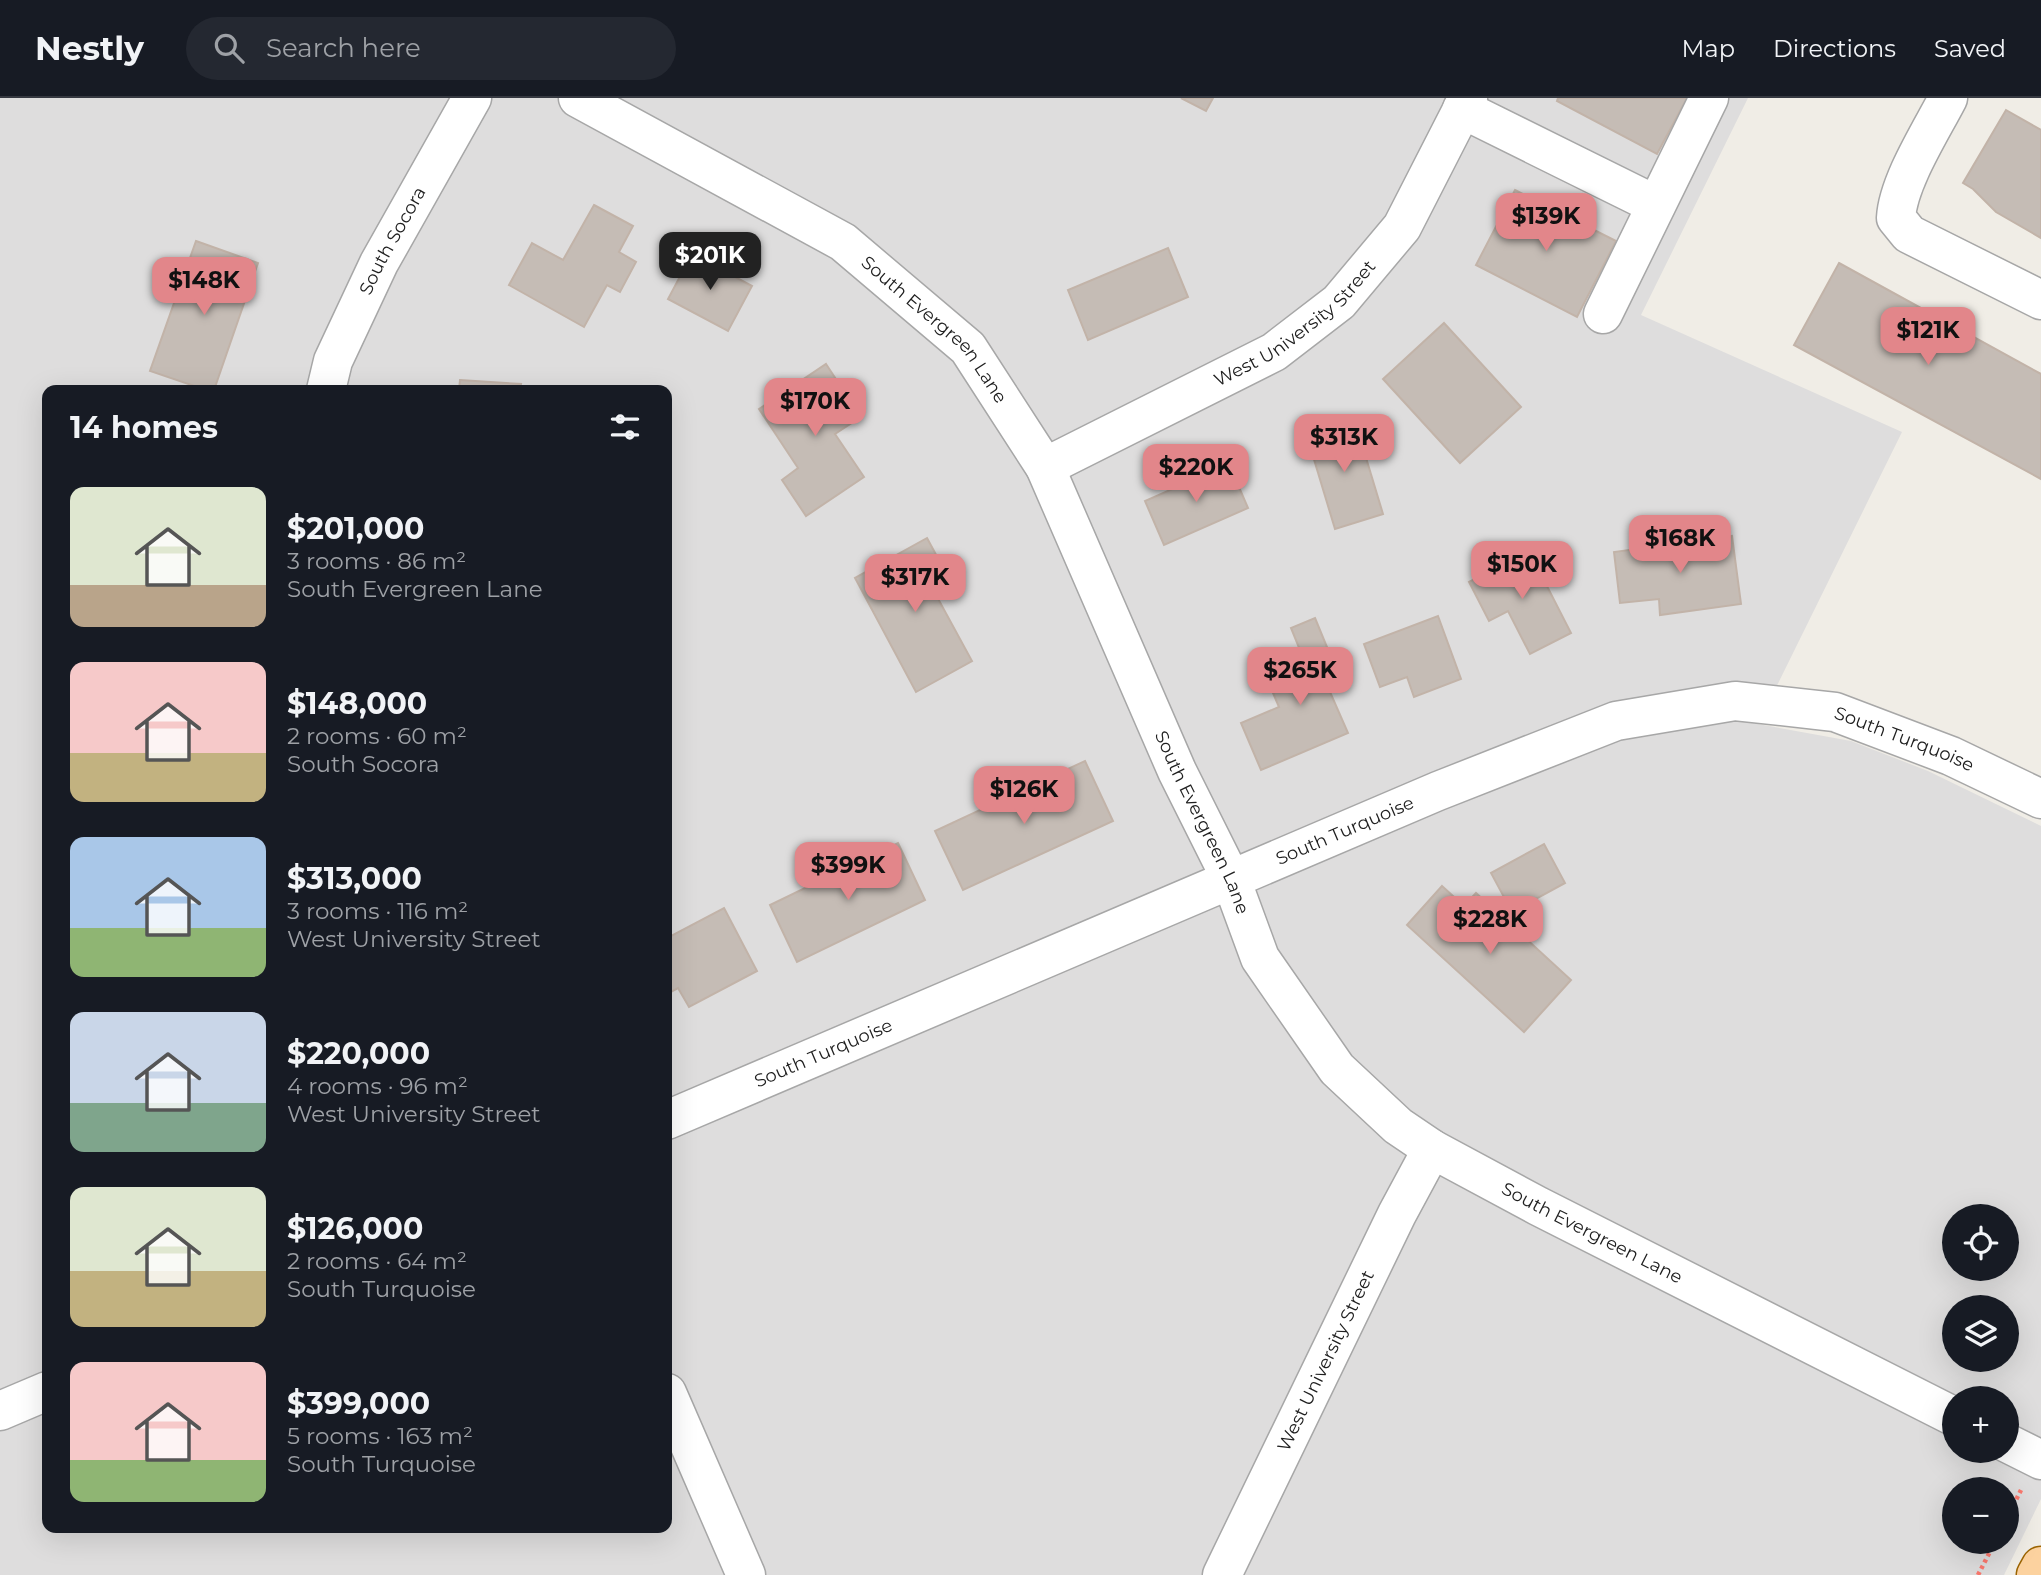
<!DOCTYPE html>
<meta charset="utf-8">
<style>
:root{--surface:#171b24;--page:#242831;--text:#f1f3f6;--muted:#9ea1a6;--line:#363941;--accent:#e2868a}
body{margin:0;font-family:Montserrat,sans-serif;background:var(--page);color:var(--text);height:100vh;display:flex;flex-direction:column;font-size:26px;white-space:nowrap}
*{box-sizing:border-box;margin:0}
p{font-size:23px;color:var(--muted)}
.icon{flex:none;width:38px;height:38px;fill:none;stroke:currentColor;stroke-width:2;stroke-linecap:round;stroke-linejoin:round}
.map{position:relative;flex:1;overflow:hidden}
.drawer{position:absolute;left:42px;top:287px;width:630px;height:1148px;display:flex;flex-direction:column;background:var(--surface);border-radius:14px;box-shadow:0 7px 28px #0002}
.drawer>*{flex:none}
.tools{position:absolute;left:1942px;top:1106px;display:grid;gap:14px}
.tools a{display:grid;place-items:center;width:77px;height:77px;border-radius:50%;background:var(--surface);box-shadow:0 7px 28px #0002;font-size:35px}
.price{position:absolute;translate:-50% -60px;padding:0 16px;border-radius:14px;background:var(--accent);color:#111;font-size:23px;line-height:46px;filter:drop-shadow(0 2px 4px #0008)}
.price::after{content:'';position:absolute;left:50%;top:42px;width:21px;height:16px;margin-left:-10px;background:inherit;clip-path:polygon(0 0,100% 0,50% 100%)}
.price.active{background:#222;color:#fff}
ul{padding:0;list-style:none}
li{display:flex;align-items:center;gap:21px;height:175px;padding:0 28px}
li span{display:grid;place-items:center;flex:none;width:196px;height:140px;border-radius:14px;color:#555}
li>.icon{margin-inline-start:auto}
span .icon{width:84px;height:84px;fill:#fffc;stroke-width:1}
li b{font-size:30px}
h2{display:flex;justify-content:space-between;align-items:center;height:84px;padding:0 28px;font-size:30px}
header{display:flex;align-items:center;gap:42px;box-sizing:border-box;height:98px;padding:0 35px;background:var(--surface);border-bottom:2px solid var(--line)}
header strong{font-size:33px}
nav{display:flex;gap:38px;margin-inline-start:auto;font-size:24px}
.search{width:490px;height:63px;background:var(--page);display:flex;align-items:center;gap:18px;box-sizing:border-box;padding:0 24px;border-radius:38px;color:var(--muted);font-size:26px}
.map>svg:first-child{display:block}
.residential{fill:#dedddd;fill-rule:evenodd}
.building{fill:#c5bcb5;stroke:#c2b3a8;stroke-width:2}
.lines{fill:none;stroke-linecap:round;stroke-linejoin:round}
.minor-casing{stroke:#a7a7a7;stroke-width:41}
.major-casing{stroke:#9b6400;stroke-width:41}
.path{stroke:#fa786d;stroke-width:4.5;stroke-dasharray:3.5 3.5;stroke-linecap:butt}
.minor{stroke:#fff;stroke-width:38}
.major{stroke:#fcd29f;stroke-width:38}
.labels{text-anchor:middle;dominant-baseline:central;stroke-width:7;stroke-linejoin:round;paint-order:stroke}
.street-label{font-size:18px;fill:#202020;stroke:#fff}
</style>
<header>
<strong>Nestly</strong>
<div class="search"><svg class="icon" aria-label="search" viewBox="0 0 24 24"><circle cx="10" cy="10" r="6"/><path d="M15 15l6 6"/></svg>Search here</div>
<nav><a>Map</a><a>Directions</a><a>Saved</a></nav>
</header>
<div class="map">
<svg width="2041" height="1477" viewBox="0 0 2041 1477">
<rect width="100%" height="100%" fill="#f0ede6"/>
<path class="residential" d="M 0,0 L 1748,0 L 1641,217 L 1902,334 L 1758,626 L 1851,643 L 1928,673 L 2041,728 L 2041,1401 L 2004,1477 L 0,1477 ZM 47,292 L 667,292 L 667,1430 L 47,1430 ZM 1955,1118 L 2007,1118 L 2007,1171 L 1955,1171 ZM 1955,1209 L 2007,1209 L 2007,1262 L 1955,1262 ZM 1955,1300 L 2007,1300 L 2007,1353 L 1955,1353 ZM 1955,1391 L 2007,1391 L 2007,1444 L 1955,1444 Z"/>
<g class="building">
<path d="M 1181,0 L 1213,0 L 1206,13 Z"/>
<path d="M 1558,0 L 1687,0 L 1657,56 L 1557,3 Z"/>
<path d="M 2006,12 L 2041,32 L 2041,140 L 1996,114 L 1973,91 L 1963,85 Z"/>
<path d="M 1515,92 L 1616,143 L 1577,219 L 1476,167 Z"/>
<path d="M 594,107 L 633,128 L 619,154 L 636,164 L 620,194 L 607,187 L 584,229 L 509,187 L 532,145 L 563,162 Z"/>
<path d="M 196,143 L 258,165 L 214,292 L 206,292 L 150,273 Z"/>
<path d="M 1168,150 L 1188,199 L 1088,242 L 1068,192 Z"/>
<path d="M 692,156 L 752,188 L 728,233 L 668,201 Z"/>
<path d="M 1839,165 L 2041,276 L 2041,381 L 1794,247 Z"/>
<path d="M 1444,225 L 1521,309 L 1460,365 L 1383,281 Z"/>
<path d="M 826,266 L 861,319 L 835,336 L 864,379 L 806,418 L 782,382 L 798,370 L 759,311 Z"/>
<path d="M 460,282 L 521,286 L 520,292 L 459,292 Z"/>
<path d="M 1354,320 L 1383,416 L 1335,431 L 1306,335 Z"/>
<path d="M 1229,366 L 1248,410 L 1164,447 L 1145,403 Z"/>
<path d="M 1732,438 L 1741,506 L 1660,517 L 1659,501 L 1620,505 L 1614,454 Z"/>
<path d="M 927,440 L 953,488 L 936,497 L 972,563 L 916,594 L 855,480 Z"/>
<path d="M 1529,453 L 1571,535 L 1530,556 L 1508,513 L 1489,523 L 1469,484 Z"/>
<path d="M 1438,518 L 1461,581 L 1414,599 L 1407,579 L 1380,589 L 1364,546 Z"/>
<path d="M 1315,520 L 1343,588 L 1330,594 L 1348,635 L 1261,672 L 1241,625 L 1279,609 L 1273,595 L 1311,579 L 1291,530 Z"/>
<path d="M 1085,663 L 1113,723 L 963,792 L 935,733 Z"/>
<path d="M 898,745 L 925,802 L 797,864 L 770,807 Z"/>
<path d="M 1544,746 L 1565,785 L 1512,814 L 1491,775 Z"/>
<path d="M 1442,788 L 1464,808 L 1476,795 L 1571,882 L 1524,934 L 1407,827 Z"/>
<path d="M 724,810 L 757,873 L 689,909 L 678,890 L 667,896 L 667,840 Z"/>
</g>
<g class="lines">
<defs>
<g id="minor">
<path id="s1" d="M 578,0 L 843,144 L 968,250 L 1045,369 L 1177,673 L 1231,781 L 1260,860 L 1337,971 L 1398,1028 L 1432,1051 L 1538,1108 L 1955,1319"/>
<path d="M 1948,0 C 1931,33 1898,84 1896,120 L 1909,136 L 2041,202"/>
<path d="M 1462,11 L 1656,107"/>
<path d="M 1603,216 L 1709,0"/>
<path id="s2" d="M 326,292 L 333,263 L 379,165 L 472,0"/>
<path id="s3" d="M 1045,369 L 1274,254 L 1339,204 L 1402,129 L 1468,0"/>
<path id="s4" d="M 667,1022 L 1438,693 L 1616,623 L 1735,603 L 1835,614 L 1951,658 L 2041,701"/>
<path d="M 667,1295 L 746,1477"/>
<path d="M 0,1313 L 47,1293"/>
<path d="M 2007,1345 L 2041,1362"/>
<path id="s5" d="M 1222,1477 L 1397,1116 L 1432,1051"/>
</g>
<path id="major" d="M 2036,1477 L 2041,1468"/>
</defs>
<use href="#minor" class="minor-casing"/>
<use href="#major" class="major-casing"/>
<g class="path">
<path d="M 2007,1420 L 2021,1392"/>
<path d="M 1978,1477 L 1995,1444"/>
</g>
<use href="#minor" class="minor"/>
<use href="#major" class="major"/>
</g>
<g class="labels">
<g class="street-label">
<text stroke="none"><textPath href="#s2" startOffset="164">South Socora</textPath></text>
<text stroke="none"><textPath href="#s3" startOffset="290">West University Street</textPath></text>
<text stroke="none"><textPath href="#s1" startOffset="429">South Evergreen Lane</textPath></text>
<text stroke="none"><textPath href="#s4" startOffset="1325">South Turquoise</textPath></text>
<text stroke="none"><textPath href="#s1" startOffset="996">South Evergreen Lane</textPath></text>
<text stroke="none"><textPath href="#s4" startOffset="737">South Turquoise</textPath></text>
<text stroke="none"><textPath href="#s4" startOffset="170">South Turquoise</textPath></text>
<text stroke="none"><textPath href="#s1" startOffset="1584">South Evergreen Lane</textPath></text>
<text stroke="none"><textPath href="#s5" startOffset="238">West University Street</textPath></text>
</g>
</g>
</svg>
<div class="tools">
<a><svg class="icon" aria-label="locate" viewBox="0 0 24 24"><circle cx="12" cy="12" r="6"/><path d="M12 2v4M12 18v4M2 12h4M18 12h4"/></svg></a>
<a><svg class="icon" aria-label="layers" viewBox="0 0 24 24"><path d="M12 4l9 5-9 5-9-5zM3 14l9 5 9-5"/></svg></a>
<a>+</a>
<a>−</a>
</div>
<b class="price" style="left:1546px;top:155px">$139K</b>
<b class="price active" style="left:710px;top:194px">$201K</b>
<b class="price" style="left:204px;top:219px">$148K</b>
<b class="price" style="left:1928px;top:269px">$121K</b>
<b class="price" style="left:815px;top:340px">$170K</b>
<b class="price" style="left:1344px;top:376px">$313K</b>
<b class="price" style="left:1196px;top:406px">$220K</b>
<b class="price" style="left:1680px;top:477px">$168K</b>
<b class="price" style="left:1522px;top:503px">$150K</b>
<b class="price" style="left:915px;top:516px">$317K</b>
<b class="price" style="left:1300px;top:609px">$265K</b>
<b class="price" style="left:1024px;top:728px">$126K</b>
<b class="price" style="left:848px;top:804px">$399K</b>
<b class="price" style="left:1490px;top:858px">$228K</b>
<section class="drawer">
<h2>14 homes<svg class="icon" aria-label="filters" viewBox="0 0 24 24"><path d="M4 7h16M4 17h16"/><circle cx="9" cy="7" r="2"/><circle cx="15" cy="17" r="2"/></svg></h2>
<ul>
<li><span style="background:linear-gradient(#dfe7d0 70%,#b9a48a 0)"><svg class="icon" aria-label="home" viewBox="0 0 24 24"><path d="M3 11l9-7 9 7M6 9v11h12V9"/></svg></span><div><b>$201,000</b><p>3 rooms · 86 m²</p><p>South Evergreen Lane</p></div></li>
<li><span style="background:linear-gradient(#f6c9c9 65%,#c2b280 0)"><svg class="icon" aria-label="home" viewBox="0 0 24 24"><path d="M3 11l9-7 9 7M6 9v11h12V9"/></svg></span><div><b>$148,000</b><p>2 rooms · 60 m²</p><p>South Socora</p></div></li>
<li><span style="background:linear-gradient(#a9c7e8 65%,#8fb573 0)"><svg class="icon" aria-label="home" viewBox="0 0 24 24"><path d="M3 11l9-7 9 7M6 9v11h12V9"/></svg></span><div><b>$313,000</b><p>3 rooms · 116 m²</p><p>West University Street</p></div></li>
<li><span style="background:linear-gradient(#c9d6e8 65%,#7fa58c 0)"><svg class="icon" aria-label="home" viewBox="0 0 24 24"><path d="M3 11l9-7 9 7M6 9v11h12V9"/></svg></span><div><b>$220,000</b><p>4 rooms · 96 m²</p><p>West University Street</p></div></li>
<li><span style="background:linear-gradient(#dfe7d0 60%,#c2b280 0)"><svg class="icon" aria-label="home" viewBox="0 0 24 24"><path d="M3 11l9-7 9 7M6 9v11h12V9"/></svg></span><div><b>$126,000</b><p>2 rooms · 64 m²</p><p>South Turquoise</p></div></li>
<li><span style="background:linear-gradient(#f6c9c9 70%,#8fb573 0)"><svg class="icon" aria-label="home" viewBox="0 0 24 24"><path d="M3 11l9-7 9 7M6 9v11h12V9"/></svg></span><div><b>$399,000</b><p>5 rooms · 163 m²</p><p>South Turquoise</p></div></li>
</ul>
</section>
</div>
